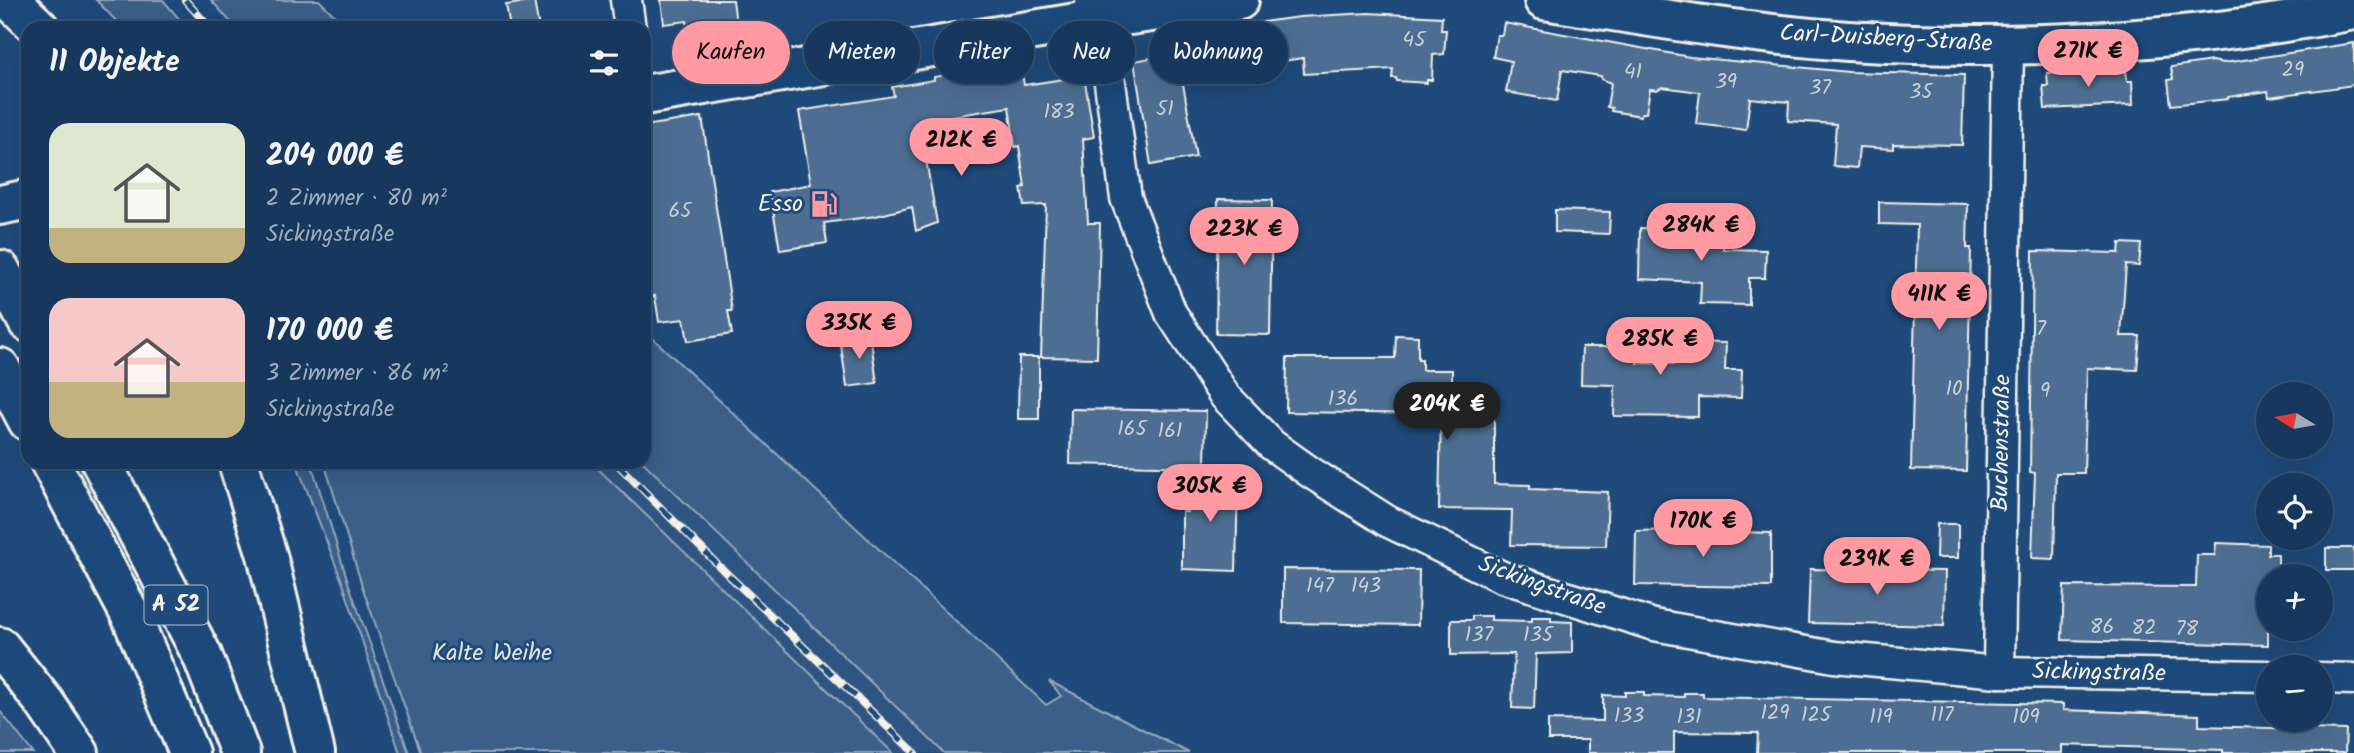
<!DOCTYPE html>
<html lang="de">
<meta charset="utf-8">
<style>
:root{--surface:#17385c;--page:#203f62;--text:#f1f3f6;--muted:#9eacbb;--line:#365272;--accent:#ff9aa2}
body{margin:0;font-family:Kalam,sans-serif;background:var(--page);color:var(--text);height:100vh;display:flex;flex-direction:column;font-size:26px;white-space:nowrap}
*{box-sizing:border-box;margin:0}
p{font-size:23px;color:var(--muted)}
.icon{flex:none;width:38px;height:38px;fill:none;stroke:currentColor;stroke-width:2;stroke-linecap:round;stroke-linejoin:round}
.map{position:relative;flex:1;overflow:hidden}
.drawer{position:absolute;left:21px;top:21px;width:630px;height:448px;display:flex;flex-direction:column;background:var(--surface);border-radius:21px;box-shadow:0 7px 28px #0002,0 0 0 2px var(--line)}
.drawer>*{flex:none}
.top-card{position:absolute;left:672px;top:21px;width:665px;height:63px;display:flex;gap:14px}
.needle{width:46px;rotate:281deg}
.tools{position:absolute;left:2256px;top:382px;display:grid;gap:14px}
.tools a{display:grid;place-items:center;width:77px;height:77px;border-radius:50%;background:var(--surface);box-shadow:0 7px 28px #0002,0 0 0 2px var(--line);font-size:35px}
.price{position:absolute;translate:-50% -60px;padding:0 16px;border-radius:24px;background:var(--accent);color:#111;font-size:23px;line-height:46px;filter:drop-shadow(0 2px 4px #0008)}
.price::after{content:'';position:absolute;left:50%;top:42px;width:21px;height:16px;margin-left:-10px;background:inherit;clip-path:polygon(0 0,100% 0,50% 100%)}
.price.selected{background:#222;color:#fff}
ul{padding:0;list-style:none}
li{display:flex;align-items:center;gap:21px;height:175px;padding:0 28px}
li span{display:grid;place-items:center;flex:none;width:196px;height:140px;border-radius:21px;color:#555}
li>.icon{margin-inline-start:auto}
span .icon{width:84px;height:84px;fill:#fffc;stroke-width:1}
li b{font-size:30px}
h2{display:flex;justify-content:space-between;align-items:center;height:84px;padding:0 28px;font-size:30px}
.tag{padding:0 24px;border-radius:32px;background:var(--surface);box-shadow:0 7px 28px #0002,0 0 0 2px var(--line);font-size:24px;line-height:63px}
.tag.selected{background:var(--accent);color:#111}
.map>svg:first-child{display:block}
.built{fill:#2d5581}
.green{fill:#3a5f88;stroke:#97a8b8;stroke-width:2}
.building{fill:#4d6e92;stroke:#f4f1e8;stroke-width:2}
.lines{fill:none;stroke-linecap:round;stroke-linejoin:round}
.minor-casing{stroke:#f4f1e8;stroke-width:35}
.secondary-casing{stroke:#f4f1e8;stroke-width:44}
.motorway-casing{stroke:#f4f1e8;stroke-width:44}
.minor{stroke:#1f4a7a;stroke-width:30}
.secondary{stroke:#1f4a7a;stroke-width:38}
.motorway{stroke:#1f4a7a;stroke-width:38}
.rail-casing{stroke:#f4f1e8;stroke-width:8}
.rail{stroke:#1f4a7a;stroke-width:5;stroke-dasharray:16;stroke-linecap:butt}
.labels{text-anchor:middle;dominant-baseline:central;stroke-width:6;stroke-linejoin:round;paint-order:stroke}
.number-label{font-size:21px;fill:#cad0d2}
.shield{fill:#1f4a7a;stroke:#b4bfc7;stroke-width:2}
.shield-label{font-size:23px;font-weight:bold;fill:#f4f1e8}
.street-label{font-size:24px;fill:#f4f1e8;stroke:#1f4a7a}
.poi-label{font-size:24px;fill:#f4f1e8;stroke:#1f4a7a;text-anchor:end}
.park-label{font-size:24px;fill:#e1e2de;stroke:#1f4a7a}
</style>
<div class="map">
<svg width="2354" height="753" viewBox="0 0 2354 753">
<rect width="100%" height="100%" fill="#1f4a7a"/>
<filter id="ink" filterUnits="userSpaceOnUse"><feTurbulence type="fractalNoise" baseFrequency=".0143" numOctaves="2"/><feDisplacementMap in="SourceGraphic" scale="14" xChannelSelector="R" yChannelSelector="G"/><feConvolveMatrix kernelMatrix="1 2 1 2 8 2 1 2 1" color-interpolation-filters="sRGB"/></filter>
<g filter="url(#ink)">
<path class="built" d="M 591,462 L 643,462 L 944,753 L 893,753 Z"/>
<g class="green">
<path d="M 96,0 L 163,0 L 187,28 L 123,28 Z"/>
<path d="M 211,0 L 319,0 L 347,28 L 236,28 Z"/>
<path d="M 644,330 L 1046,705 L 1061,696 L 1049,681 L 1189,753 L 944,753 L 643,462 Z"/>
<path d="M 296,462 L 311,462 L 348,582 L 409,753 L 400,753 L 343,584 Z"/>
<path d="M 324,462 L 591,462 L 893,753 L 421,753 L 363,589 Z"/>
<path d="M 0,711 L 33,753 L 0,753 Z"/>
</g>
<g class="building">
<path d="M 661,0 L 733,0 L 737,30 L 711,33 L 712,44 L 690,47 L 687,21 L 664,24 Z"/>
<path d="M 534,1 L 539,28 L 510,28 L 506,5 Z"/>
<path d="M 1368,13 L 1442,17 L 1441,30 L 1446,30 L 1444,54 L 1433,55 L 1432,80 L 1427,80 L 1427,83 L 1397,81 L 1396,78 L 1392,78 L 1393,69 L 1304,74 L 1303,58 L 1263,64 L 1264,69 L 1221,76 L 1221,71 L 1182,78 L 1196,157 L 1151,165 L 1134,61 L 1203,49 L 1201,32 L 1218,28 L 1300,17 Z"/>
<path d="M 1504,23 L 1690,57 L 1849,72 L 1964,75 L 1962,145 L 1893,144 L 1893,149 L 1859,147 L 1857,168 L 1833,166 L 1836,124 L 1788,121 L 1789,102 L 1750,98 L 1746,130 L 1696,124 L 1700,92 L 1662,87 L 1657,90 L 1650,89 L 1646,113 L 1642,113 L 1641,116 L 1611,111 L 1612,108 L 1607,107 L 1611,83 L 1601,79 L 1601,76 L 1562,70 L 1557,101 L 1506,92 L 1511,61 L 1493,57 L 1497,35 L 1502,35 Z"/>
<path d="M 2354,43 L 2354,85 L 2269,97 L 2268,91 L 2228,97 L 2228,99 L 2171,105 L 2168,80 L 2173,79 L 2171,67 L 2212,61 L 2224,63 Z"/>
<path d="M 1020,62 L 1024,85 L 1084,76 L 1094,137 L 1083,139 L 1088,223 L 1100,223 L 1097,358 L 1041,357 L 1046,205 L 1024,206 L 1021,188 L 1025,187 L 1019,146 L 1015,147 L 1009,107 L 928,120 L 929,124 L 920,125 L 937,223 L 916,231 L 912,207 L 876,216 L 824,223 L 827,243 L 780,250 L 770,192 L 811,184 L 799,111 L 894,96 L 892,87 L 934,80 L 934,77 Z"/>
<path d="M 2126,69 L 2127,81 L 2132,81 L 2133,105 L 2045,109 L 2043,86 L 2048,86 L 2047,73 Z"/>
<path d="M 702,117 L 732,311 L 728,311 L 732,334 L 688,341 L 684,319 L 659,322 L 655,296 L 644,298 L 644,126 Z"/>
<path d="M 1218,199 L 1272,200 L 1270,335 L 1216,334 Z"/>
<path d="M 1879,202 L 1968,204 L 1967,248 L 1971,248 L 1966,471 L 1911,470 L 1917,225 L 1879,224 Z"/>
<path d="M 1555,210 L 1610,212 L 1609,234 L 1555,232 Z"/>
<path d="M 1640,228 L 1724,229 L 1723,249 L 1766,250 L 1765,278 L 1749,278 L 1749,305 L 1700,304 L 1701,282 L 1639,279 Z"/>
<path d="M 2120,243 L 2141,244 L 2139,266 L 2126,265 L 2121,336 L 2140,336 L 2137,370 L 2087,368 L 2084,473 L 2056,473 L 2054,559 L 2032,558 L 2035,473 L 2030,472 L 2033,251 L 2119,253 Z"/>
<path d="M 1609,331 L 1638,331 L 1637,363 L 1677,364 L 1677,342 L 1726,343 L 1725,370 L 1742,370 L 1741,398 L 1698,397 L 1698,417 L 1614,416 L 1615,385 L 1581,384 L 1582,347 L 1609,347 Z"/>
<path d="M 870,334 L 877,383 L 847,387 L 840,339 Z"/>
<path d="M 1396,335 L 1418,336 L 1418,359 L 1422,359 L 1422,370 L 1452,370 L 1452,414 L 1494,415 L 1494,484 L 1530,485 L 1530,489 L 1608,492 L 1606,546 L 1511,545 L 1512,510 L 1439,509 L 1441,414 L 1286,412 L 1287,358 L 1395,358 Z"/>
<path d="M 1019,357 L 1039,357 L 1039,419 L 1018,419 Z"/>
<path d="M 1071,409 L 1206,411 L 1205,467 L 1070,464 Z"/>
<path d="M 1187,475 L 1238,476 L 1236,571 L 1182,569 L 1182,512 L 1187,512 Z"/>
<path d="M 1937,524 L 1958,524 L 1958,558 L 1936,558 Z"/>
<path d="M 1673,530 L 1771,533 L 1771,587 L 1635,585 L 1636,531 Z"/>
<path d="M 2216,543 L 2268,545 L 2268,554 L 2278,554 L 2278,576 L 2268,576 L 2268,645 L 2062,640 L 2064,586 L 2196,587 L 2197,555 L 2215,555 Z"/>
<rect x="2326" y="548" width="28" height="22"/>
<path d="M 1283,569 L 1419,570 L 1418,625 L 1283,623 Z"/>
<path d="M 1810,569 L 1945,571 L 1944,626 L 1808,623 Z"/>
<path d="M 1472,616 L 1491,616 L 1491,620 L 1532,621 L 1532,617 L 1551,617 L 1551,621 L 1572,622 L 1572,653 L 1536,654 L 1534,709 L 1512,708 L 1514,654 L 1451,655 L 1451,620 L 1472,620 Z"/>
<path d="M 1625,692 L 1644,692 L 1644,696 L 1684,697 L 1684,693 L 1703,693 L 1703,697 L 2063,704 L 2063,710 L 2199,715 L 2199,726 L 2346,730 L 2345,753 L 2223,753 L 2223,750 L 2062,745 L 2062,753 L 1757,753 L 1758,733 L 1674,732 L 1674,753 L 1588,753 L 1588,740 L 1548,740 L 1548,720 L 1603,721 L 1603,695 L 1625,696 Z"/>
</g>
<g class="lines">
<defs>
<g id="minor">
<path d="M 626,0 L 630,28"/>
<path d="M 1091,0 L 1105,47 L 1126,198 L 1171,313 L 1225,396 L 1272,445 L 1310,472 L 1387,521 L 1502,577 L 1654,625 L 1834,657 L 1999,672 L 2268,676"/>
<path d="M 1999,672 L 2008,46"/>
<path d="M 2320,678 L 2354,679"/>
</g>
<g id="secondary">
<path d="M 1544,0 C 1645,16 1746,34 1848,41 C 2017,51 2188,42 2354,10"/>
<path d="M 644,95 L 1094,20 L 1239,0"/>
<path d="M 0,205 L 28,199"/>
</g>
<g id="motorway">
<path d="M 10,0 L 39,28"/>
<path d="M 0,270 L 28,322"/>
<path d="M 0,368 L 28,421"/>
<path d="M 50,462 L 132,618 L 189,753"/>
<path d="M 101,462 L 202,655 L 240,753"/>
<path d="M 238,462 L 267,555 L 315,753"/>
<path d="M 0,647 L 44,702 L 79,753"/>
</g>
</defs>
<use href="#minor" class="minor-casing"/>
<use href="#secondary" class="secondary-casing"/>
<use href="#motorway" class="motorway-casing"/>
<use href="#minor" class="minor"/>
<use href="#secondary" class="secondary"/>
<use href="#motorway" class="motorway"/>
<defs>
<g id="rail">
<path d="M 185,0 L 210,28"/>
<path d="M 615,462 L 722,569 L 915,753"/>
</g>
</defs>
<use href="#rail" class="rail-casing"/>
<use href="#rail" class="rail"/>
</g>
</g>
<defs>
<symbol id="fuel-bare" viewBox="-9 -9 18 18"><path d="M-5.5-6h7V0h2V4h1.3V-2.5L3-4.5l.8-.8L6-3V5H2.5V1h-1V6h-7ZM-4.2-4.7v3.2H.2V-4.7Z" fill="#ff9aa2" stroke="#1f4a7a" stroke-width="2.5" paint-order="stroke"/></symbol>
</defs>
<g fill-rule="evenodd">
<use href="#fuel-bare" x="805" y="185" width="38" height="38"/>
</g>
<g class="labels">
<g class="number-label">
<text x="1414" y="40">45</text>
<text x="2293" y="70">29</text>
<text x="1633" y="72">41</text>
<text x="1726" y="82">39</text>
<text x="1820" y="88">37</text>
<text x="1921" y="92">35</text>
<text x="1165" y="109">51</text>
<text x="1059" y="112">183</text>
<text x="680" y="211">65</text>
<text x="2041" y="329">7</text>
<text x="1954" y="389">10</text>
<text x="2045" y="391">9</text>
<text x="1343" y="399">136</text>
<text x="1132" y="429">165</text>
<text x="1170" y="431">161</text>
<text x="1320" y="586">147</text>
<text x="1366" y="586">143</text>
<text x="2102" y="627">86</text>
<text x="2144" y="628">82</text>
<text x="2187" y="629">78</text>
<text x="1479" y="635">137</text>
<text x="1538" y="635">135</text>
<text x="1775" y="713">129</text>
<text x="1816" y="715">125</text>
<text x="1942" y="715">117</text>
<text x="1629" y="716">133</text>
<text x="1689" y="717">131</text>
<text x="1881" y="717">119</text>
<text x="2026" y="717">109</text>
</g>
<rect class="shield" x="144.5" y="585.5" width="63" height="39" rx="5"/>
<g class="shield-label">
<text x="176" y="605">A 52</text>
</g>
<g class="street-label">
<text transform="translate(1886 39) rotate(3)">Carl-Duisberg-Straße</text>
<text transform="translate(2002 443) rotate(-89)">Buchenstraße</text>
<text transform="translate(1542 586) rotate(20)">Sickingstraße</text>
<text transform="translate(2099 673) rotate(1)">Sickingstraße</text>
</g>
<g class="poi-label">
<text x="803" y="204">Esso</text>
</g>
<g class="park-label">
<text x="492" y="653">Kalte Weihe</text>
</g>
</g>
</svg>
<div class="tools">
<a><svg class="needle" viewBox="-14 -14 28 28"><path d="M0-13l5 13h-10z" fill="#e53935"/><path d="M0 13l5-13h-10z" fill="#9eacbb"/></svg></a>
<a><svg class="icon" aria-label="locate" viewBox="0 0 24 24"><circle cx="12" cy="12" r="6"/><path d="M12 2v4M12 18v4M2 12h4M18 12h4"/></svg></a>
<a>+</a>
<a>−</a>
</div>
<b class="price" style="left:2088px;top:89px">271K €</b>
<b class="price" style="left:961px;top:178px">212K €</b>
<b class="price" style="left:1701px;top:263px">284K €</b>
<b class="price" style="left:1244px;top:267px">223K €</b>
<b class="price" style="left:1939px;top:332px">411K €</b>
<b class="price" style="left:859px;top:361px">335K €</b>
<b class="price" style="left:1660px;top:377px">285K €</b>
<b class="price selected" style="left:1447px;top:442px">204K €</b>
<b class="price" style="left:1210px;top:524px">305K €</b>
<b class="price" style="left:1703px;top:559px">170K €</b>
<b class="price" style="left:1877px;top:597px">239K €</b>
<div class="top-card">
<a class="tag selected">Kaufen</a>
<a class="tag">Mieten</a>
<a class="tag">Filter</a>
<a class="tag">Neu</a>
<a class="tag">Wohnung</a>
</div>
<section class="drawer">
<h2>11 Objekte<svg class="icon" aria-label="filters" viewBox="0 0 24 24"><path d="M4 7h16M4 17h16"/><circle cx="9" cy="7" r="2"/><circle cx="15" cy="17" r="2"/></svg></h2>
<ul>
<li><span style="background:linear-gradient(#dfe7d0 75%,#c2b280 0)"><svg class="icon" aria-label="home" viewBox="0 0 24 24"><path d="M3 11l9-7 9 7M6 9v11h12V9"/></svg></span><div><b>204 000 €</b><p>2 Zimmer · 80 m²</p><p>Sickingstraße</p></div></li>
<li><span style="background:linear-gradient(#f6c9c9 60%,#c2b280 0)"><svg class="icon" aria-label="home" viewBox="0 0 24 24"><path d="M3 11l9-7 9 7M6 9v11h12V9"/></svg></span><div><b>170 000 €</b><p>3 Zimmer · 86 m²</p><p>Sickingstraße</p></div></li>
</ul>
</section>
</div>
